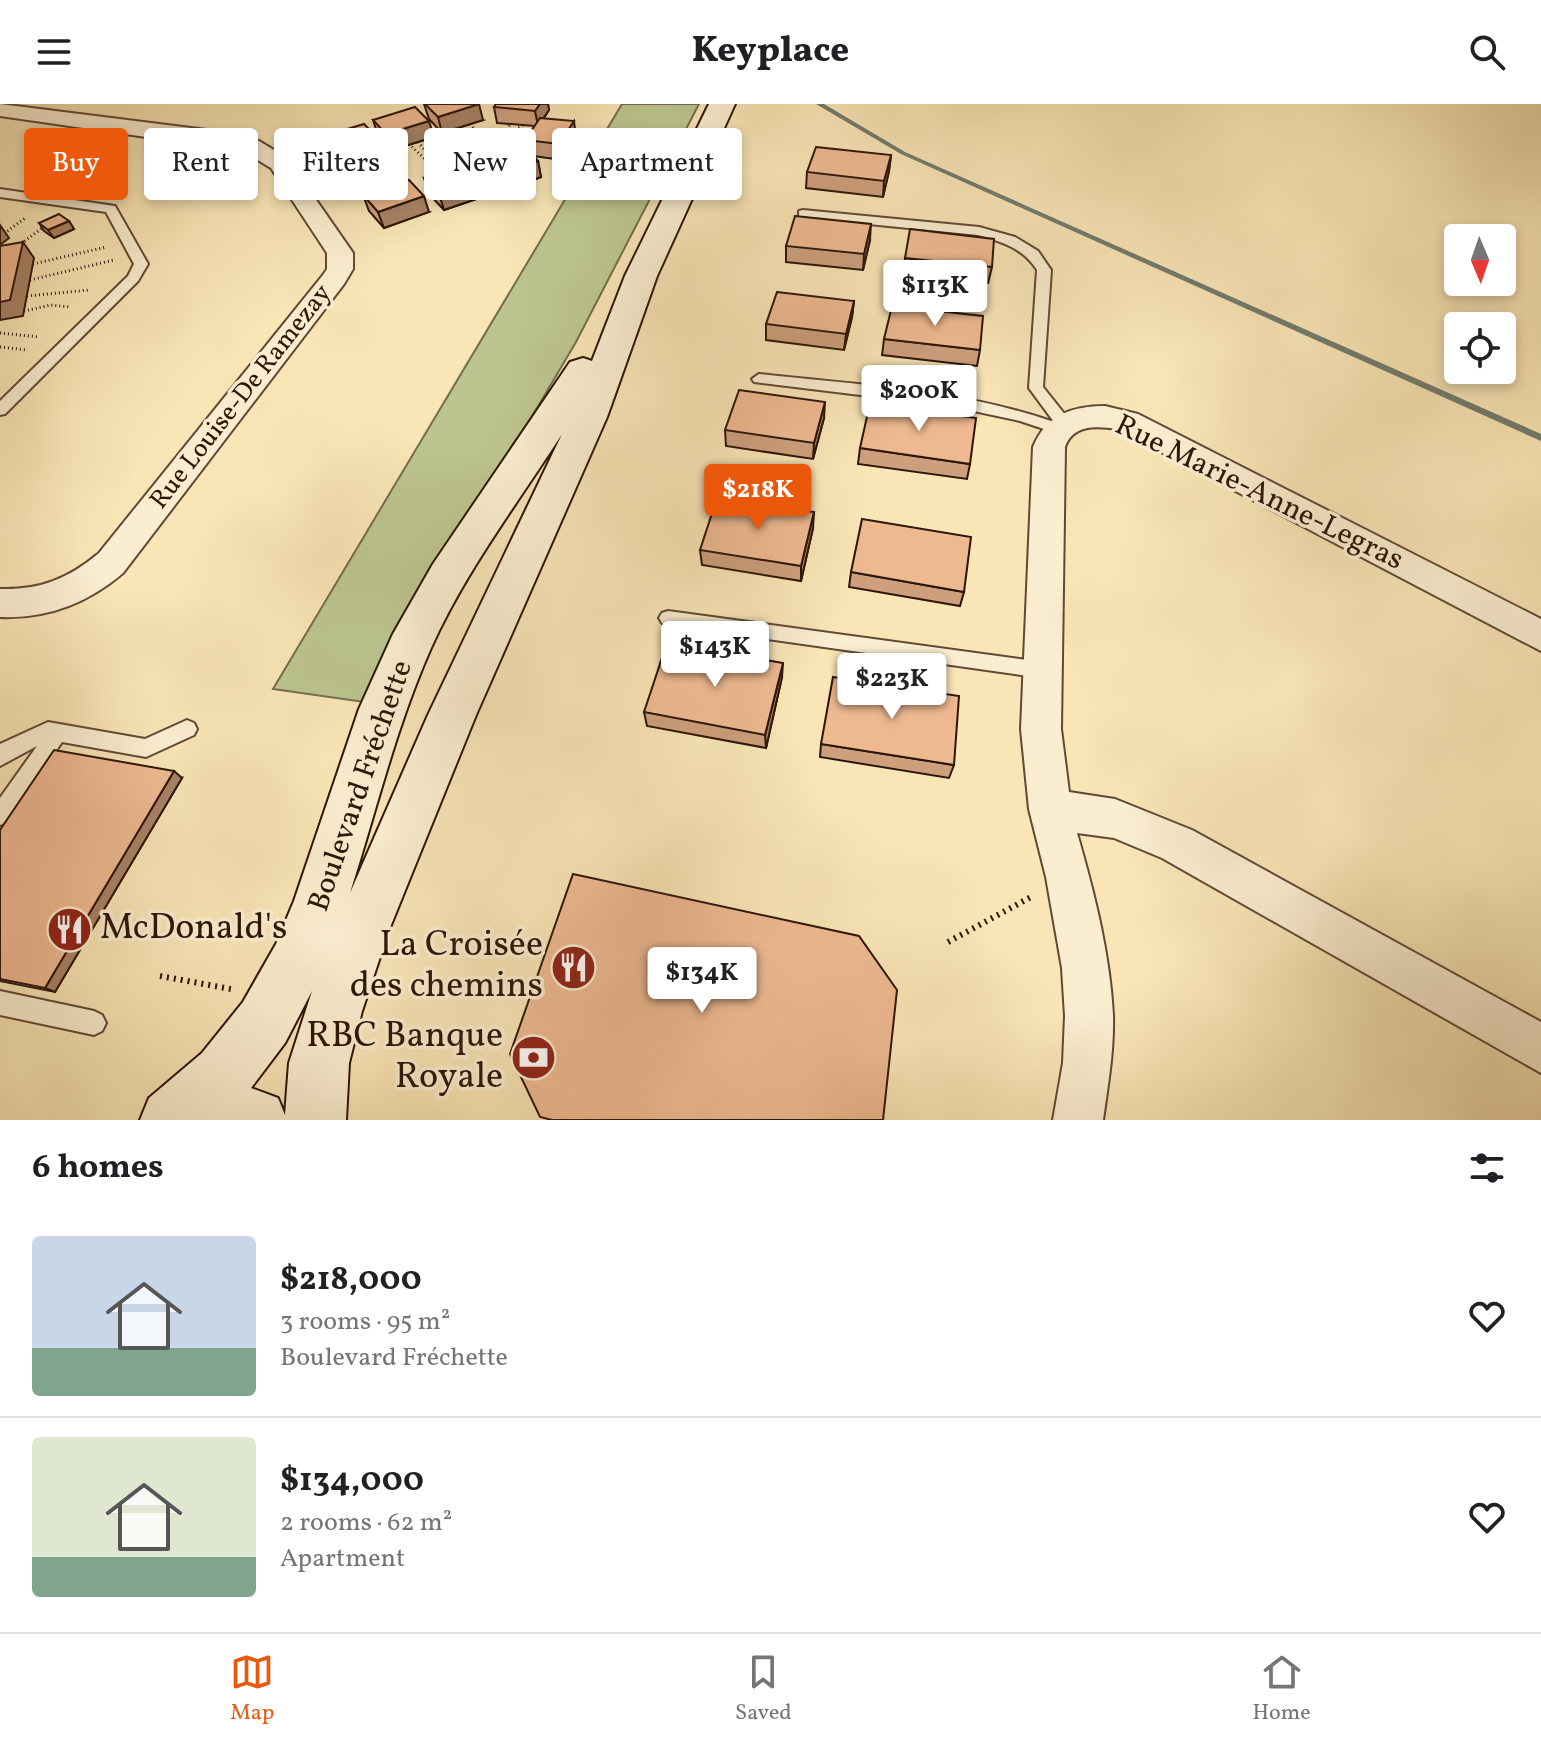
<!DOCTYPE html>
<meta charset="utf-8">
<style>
:root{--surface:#fff;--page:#f6f6f6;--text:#202124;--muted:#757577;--line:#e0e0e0;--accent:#ea580c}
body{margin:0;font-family:Vollkorn,serif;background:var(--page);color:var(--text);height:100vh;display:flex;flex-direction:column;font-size:30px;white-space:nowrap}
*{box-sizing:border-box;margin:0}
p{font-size:26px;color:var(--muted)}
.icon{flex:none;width:44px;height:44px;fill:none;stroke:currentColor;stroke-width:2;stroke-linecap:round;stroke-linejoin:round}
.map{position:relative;height:1016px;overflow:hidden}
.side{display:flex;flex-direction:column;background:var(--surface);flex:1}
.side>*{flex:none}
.banner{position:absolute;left:24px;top:24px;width:800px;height:72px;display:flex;gap:16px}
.needle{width:52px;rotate:178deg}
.buttons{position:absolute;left:1444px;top:120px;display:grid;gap:16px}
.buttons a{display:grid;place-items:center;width:72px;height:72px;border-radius:8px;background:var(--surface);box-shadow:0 4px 12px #0003;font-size:40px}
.price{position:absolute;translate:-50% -68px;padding:0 18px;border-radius:8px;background:#fff;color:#222;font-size:26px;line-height:52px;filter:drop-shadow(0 2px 4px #0008)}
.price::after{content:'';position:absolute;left:50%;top:48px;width:24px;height:18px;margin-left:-12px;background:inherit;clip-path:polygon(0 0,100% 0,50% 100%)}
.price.current{background:var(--accent);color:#fff}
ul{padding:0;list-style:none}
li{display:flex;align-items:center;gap:24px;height:200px;padding:0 32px}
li+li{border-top:2px solid var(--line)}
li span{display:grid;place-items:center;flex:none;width:224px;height:160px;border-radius:8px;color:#555}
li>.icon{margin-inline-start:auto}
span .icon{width:96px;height:96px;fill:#fffc;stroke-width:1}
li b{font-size:34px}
h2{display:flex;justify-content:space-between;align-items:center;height:96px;padding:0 32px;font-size:34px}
.chip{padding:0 28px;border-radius:8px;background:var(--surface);box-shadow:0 4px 12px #0003;font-size:28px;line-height:72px}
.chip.current{background:var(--accent);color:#fff}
header{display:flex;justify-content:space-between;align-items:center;height:104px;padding:0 32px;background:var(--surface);font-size:36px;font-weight:800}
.dock{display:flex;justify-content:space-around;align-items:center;height:112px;border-top:2px solid var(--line);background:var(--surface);font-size:22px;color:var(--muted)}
.dock a{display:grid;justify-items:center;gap:4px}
.dock .current{color:var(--accent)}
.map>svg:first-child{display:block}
.green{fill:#bcc58f;stroke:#746d4c;stroke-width:2}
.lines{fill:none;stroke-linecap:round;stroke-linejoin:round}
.stream{fill:#717b6c;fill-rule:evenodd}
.service-casing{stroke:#604934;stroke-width:4}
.minor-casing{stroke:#604934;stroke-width:4}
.secondary-casing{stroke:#2d1509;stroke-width:4}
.path-far1{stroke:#2d1509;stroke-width:3;stroke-dasharray:1 3;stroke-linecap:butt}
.path{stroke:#2d1509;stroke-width:6;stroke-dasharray:2 5;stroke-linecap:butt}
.service{fill:#fbeed0;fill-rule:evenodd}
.minor{fill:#fbeed0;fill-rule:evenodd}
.secondary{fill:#fbeed0;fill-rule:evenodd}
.wall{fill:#cd9f7d;stroke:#2d1509;stroke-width:2}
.shaded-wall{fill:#a78266;stroke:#2d1509;stroke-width:2}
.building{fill:#eeb991;stroke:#2d1509;stroke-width:2}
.labels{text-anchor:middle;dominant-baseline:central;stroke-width:7;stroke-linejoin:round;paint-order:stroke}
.far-street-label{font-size:26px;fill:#2d1509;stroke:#fbeed0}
.street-label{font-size:30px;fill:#2d1509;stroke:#fbeed0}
.near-poi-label{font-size:36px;fill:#2d1509;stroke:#fbeed0;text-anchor:end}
</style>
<header><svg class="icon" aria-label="menu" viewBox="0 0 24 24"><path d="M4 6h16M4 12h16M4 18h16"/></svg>Keyplace<svg class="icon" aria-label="search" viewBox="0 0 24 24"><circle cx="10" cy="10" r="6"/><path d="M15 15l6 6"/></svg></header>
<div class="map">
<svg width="1541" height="1016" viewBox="0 0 1541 1016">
<rect width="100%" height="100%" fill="#f9e5b6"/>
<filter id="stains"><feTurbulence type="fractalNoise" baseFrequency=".0025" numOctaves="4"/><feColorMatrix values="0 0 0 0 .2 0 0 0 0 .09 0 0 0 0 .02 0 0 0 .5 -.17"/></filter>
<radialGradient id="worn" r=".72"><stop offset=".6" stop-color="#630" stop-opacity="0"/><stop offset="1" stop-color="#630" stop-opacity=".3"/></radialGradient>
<path class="green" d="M 622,0 L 699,0 L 576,238 L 524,326 L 431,462 L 394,527 L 364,598 L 273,585 Z"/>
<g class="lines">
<path class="stream" d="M 816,0 L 824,0 L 905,48 L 1541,330 L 1541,337 L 901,50 Z"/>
<defs>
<g id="service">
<path d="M 0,85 L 115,102 L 148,160 L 138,177 L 5,310 L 0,311 L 0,297 L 128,172 L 134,160 L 106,108 L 0,93 Z"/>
<path d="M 803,106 L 979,123 L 1015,133 L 1038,147 L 1051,166 L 1043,283 L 1070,317 L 1070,325 L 1059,330 L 1020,317 L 950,302 L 754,278 L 752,275 L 759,270 C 858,281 959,285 1054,318 L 1029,284 L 1037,166 C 1023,144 1002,138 978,131 L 799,113 L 799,107 Z"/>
<path d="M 668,507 L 1042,558 L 1049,560 L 1051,566 L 1049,572 L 1042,574 L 668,521 L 662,519 L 659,514 L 662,509 Z"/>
<path d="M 187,616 L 194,619 L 197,625 L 194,631 L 146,653 L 62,638 L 7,718 L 0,721 L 0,694 L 37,642 L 0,662 L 0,640 L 48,618 L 145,635 Z"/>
<path d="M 0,887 L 94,907 L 102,911 L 106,919 L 102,927 L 94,931 L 0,911 Z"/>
</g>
<g id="minor">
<path d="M 0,0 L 223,28 L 259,37 L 287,54 L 353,149 L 353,165 L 344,180 L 123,469 C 88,499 47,515 0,513 L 0,485 C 40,486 68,475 99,449 L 323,171 L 327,165 L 327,149 L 271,64 L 243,47 L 0,12 Z"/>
<path d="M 1105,302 L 1138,310 L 1541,515 L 1541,547 L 1117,325 C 1097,322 1073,320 1065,343 L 1061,625 L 1069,688 L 1115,695 L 1192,726 L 1541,918 L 1541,969 L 1162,754 L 1114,734 L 1077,729 C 1094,788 1110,850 1113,911 C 1114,946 1108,981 1103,1016 L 1053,1016 L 1063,959 L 1065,912 L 1062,864 L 1046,773 L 1029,705 L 1021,625 L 1033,343 C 1046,311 1072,302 1105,302 Z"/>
</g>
<path id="secondary" d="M 709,0 L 735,0 L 657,172 L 607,313 L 476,611 L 389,826 L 362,907 L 349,959 L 346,1016 L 140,1016 L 149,994 L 202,949 L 243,898 L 276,840 L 294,797 L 359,605 L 393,530 L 433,460 L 570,258 L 583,254 L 592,257 L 625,172 ZM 562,330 L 428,611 L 350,789 C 376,707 396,623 431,544 C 465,468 517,400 562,330 ZM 312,887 L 289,959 L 285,1011 L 278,994 L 251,984 L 285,939 Z"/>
</defs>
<use href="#service" class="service-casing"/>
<use href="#minor" class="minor-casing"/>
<use href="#secondary" class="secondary-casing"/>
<g class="path-far1">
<path d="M 470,20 L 500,54"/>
<path d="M 459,23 L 492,57"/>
<path d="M 497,36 L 499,29 L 507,26 L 510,20"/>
<path d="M 498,36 L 523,21"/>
<path d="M 497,37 L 528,37"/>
<path d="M 418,38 L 447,71"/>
<path d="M 503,39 L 532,45"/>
<path d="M 409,40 L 429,59 L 437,73"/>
<path d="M 366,55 L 391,85"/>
<path d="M 356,59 L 380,90"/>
<path d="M 1,132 L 25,114"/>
<path d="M 18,142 L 45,122"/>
<path d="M 33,160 L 106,143"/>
<path d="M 30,176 L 114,156"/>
<path d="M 27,192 L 89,186"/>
<path d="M 24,207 L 51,201 L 70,203"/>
<path d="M 0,229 L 39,233"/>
<path d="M 0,243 L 27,246"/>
</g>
<g class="path">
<path d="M 948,838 L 1031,793"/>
<path d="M 160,872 L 231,885"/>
</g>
<use href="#service" class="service"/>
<use href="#minor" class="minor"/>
<use href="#secondary" class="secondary"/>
</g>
<g class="wall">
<path d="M 424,0 L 483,16 L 442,29 L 429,15 Z"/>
<path d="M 496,0 L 548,0 L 549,6 L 544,14 L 576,33 L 562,56 L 533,52 L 538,57 L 541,73 L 500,88 L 484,72 L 480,56 L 527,47 L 525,36 L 535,22 L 497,19 L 494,3 Z"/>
<path d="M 373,16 L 434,33 L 392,46 L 378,31 Z"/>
<path d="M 321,33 L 378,34 L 383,50 L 340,64 L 327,49 Z"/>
<path d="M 891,51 L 889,67 L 883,93 L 806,84 L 807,68 Z"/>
<path d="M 424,74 L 488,91 L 444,106 L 429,90 Z"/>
<path d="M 363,91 L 429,108 L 384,124 L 369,107 Z"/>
<path d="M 69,117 L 74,125 L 54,134 L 44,127 L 39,119 Z"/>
<path d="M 870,136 L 863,166 L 786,158 L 786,142 Z"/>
<path d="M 905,154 L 992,163 L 988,179 L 903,171 Z"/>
<path d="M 854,197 L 852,213 L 844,246 L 766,236 L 766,220 Z"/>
<path d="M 884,235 L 980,246 L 977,262 L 882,251 Z"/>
<path d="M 824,314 L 813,355 L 726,342 L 725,326 Z"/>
<path d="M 860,344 L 970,360 L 967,375 L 858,360 Z"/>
<path d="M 813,424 L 801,477 L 702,461 L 700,446 Z"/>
<path d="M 851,468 L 964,488 L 960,502 L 849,483 Z"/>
<path d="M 782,573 L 766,644 L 647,622 L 644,608 Z"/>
<path d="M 821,640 L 954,661 L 949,674 L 820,653 Z"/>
<path d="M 182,674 L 55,888 L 0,877 L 0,726 Z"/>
</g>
<g class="shaded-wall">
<path d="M 479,0 L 483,16 L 442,29 L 438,13 Z"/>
<path d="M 540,0 L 548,0 L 549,6 L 538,22 L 535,7 Z"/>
<path d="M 429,17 L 434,33 L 392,46 L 386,30 Z"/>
<path d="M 574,17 L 576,33 L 562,56 L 559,40 Z"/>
<path d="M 378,34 L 383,50 L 340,64 L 333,48 Z"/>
<path d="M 891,51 L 889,67 L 883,93 L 884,77 Z"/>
<path d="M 538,57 L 541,73 L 500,88 L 496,72 Z"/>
<path d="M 484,75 L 488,91 L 444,106 L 439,90 Z"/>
<path d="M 424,92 L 429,108 L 384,124 L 378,108 Z"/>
<path d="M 69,117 L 74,125 L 54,134 L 48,126 Z"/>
<path d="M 871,120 L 870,136 L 863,166 L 864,150 Z"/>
<path d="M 0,121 L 9,134 L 0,141 Z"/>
<path d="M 23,138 L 34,154 L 23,212 L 0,216 L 0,198 Z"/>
<path d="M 854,197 L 852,213 L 844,246 L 846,230 Z"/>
<path d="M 825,298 L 824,314 L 813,355 L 814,339 Z"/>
<path d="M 814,408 L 813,424 L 801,477 L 801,462 Z"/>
<path d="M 783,559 L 782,573 L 766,644 L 765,631 Z"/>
<path d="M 174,667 L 182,674 L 55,888 L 45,884 Z"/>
</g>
<g class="building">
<path d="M 425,0 L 479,0 L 438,13 Z"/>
<path d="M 496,0 L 540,0 L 535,7 L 494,3 Z"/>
<path d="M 415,3 L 429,17 L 386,30 L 373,16 Z"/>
<path d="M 540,14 L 574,17 L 559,40 L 525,36 Z"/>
<path d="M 364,20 L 378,34 L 333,48 L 321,33 Z"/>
<path d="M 522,42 L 538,57 L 496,72 L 480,56 Z"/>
<path d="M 816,43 L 891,51 L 884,77 L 807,68 Z"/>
<path d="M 468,59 L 484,75 L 439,90 L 424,74 Z"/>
<path d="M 409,76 L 424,92 L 378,108 L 363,91 Z"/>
<path d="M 59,110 L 69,117 L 48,126 L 39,119 Z"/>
<path d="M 795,112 L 871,120 L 864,150 L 786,142 Z"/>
<path d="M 910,125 L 994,135 L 992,163 L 905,154 Z"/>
<path d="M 23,138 L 10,196 L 0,198 L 0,142 Z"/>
<path d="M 777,188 L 854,197 L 846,230 L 766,220 Z"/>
<path d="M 892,202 L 983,212 L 980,246 L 884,235 Z"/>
<path d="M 739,286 L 825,298 L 814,339 L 725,326 Z"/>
<path d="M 870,299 L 976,314 L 970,360 L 860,344 Z"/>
<path d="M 717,394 L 814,408 L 801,462 L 700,446 Z"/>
<path d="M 862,415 L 971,433 L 964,488 L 851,468 Z"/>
<path d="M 667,539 L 783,559 L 765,631 L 644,608 Z"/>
<path d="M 833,573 L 959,592 L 954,661 L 821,640 Z"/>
<path d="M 54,646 L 174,667 L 45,884 L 0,875 L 0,726 Z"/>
<path d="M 573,770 L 859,832 L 897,886 L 883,1016 L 552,1016 L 540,1013 L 510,950 Z"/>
</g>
<defs>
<symbol id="restaurant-disc" viewBox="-11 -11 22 22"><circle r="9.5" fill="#8f2418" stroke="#fbeed0"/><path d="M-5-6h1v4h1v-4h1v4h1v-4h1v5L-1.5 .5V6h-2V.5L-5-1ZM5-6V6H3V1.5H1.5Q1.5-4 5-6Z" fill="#fff"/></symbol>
<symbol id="bank-disc" viewBox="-11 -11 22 22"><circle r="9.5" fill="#8f2418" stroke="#fbeed0"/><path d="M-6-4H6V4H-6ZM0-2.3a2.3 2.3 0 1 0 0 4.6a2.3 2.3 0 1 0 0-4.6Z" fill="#fff"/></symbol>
</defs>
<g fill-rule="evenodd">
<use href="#restaurant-disc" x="44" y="800" width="51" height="51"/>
<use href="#restaurant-disc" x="548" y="838" width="51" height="51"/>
<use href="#bank-disc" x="508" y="928" width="51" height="51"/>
</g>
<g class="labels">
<g class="far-street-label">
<text transform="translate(241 293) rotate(-52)">Rue Louise-De Ramezay</text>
</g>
<g class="street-label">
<text transform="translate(1259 389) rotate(26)">Rue Marie-Anne-Legras</text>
<text transform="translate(361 682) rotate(-71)">Boulevard Fréchette</text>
</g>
<g class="near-poi-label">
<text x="100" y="825" text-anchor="start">McDonald's</text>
<text x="543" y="842">La Croisée<tspan x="543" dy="41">des chemins</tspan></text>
<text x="503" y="933">RBC Banque<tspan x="503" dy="41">Royale</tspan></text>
</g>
</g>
<rect width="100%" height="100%" filter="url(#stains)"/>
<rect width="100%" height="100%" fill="url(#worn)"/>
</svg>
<div class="buttons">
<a><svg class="needle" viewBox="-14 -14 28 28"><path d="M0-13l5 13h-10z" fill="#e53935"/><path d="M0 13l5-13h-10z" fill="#757577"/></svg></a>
<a><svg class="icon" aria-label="locate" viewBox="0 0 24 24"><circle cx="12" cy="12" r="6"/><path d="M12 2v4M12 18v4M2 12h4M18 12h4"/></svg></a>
</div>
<b class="price" style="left:935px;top:224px">$113K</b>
<b class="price" style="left:919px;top:329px">$200K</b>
<b class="price current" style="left:758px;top:428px">$218K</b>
<b class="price" style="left:715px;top:585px">$143K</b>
<b class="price" style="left:892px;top:617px">$223K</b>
<b class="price" style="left:702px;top:911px">$134K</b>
<div class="banner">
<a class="chip current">Buy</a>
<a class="chip">Rent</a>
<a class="chip">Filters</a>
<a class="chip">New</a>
<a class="chip">Apartment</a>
</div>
</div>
<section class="side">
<h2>6 homes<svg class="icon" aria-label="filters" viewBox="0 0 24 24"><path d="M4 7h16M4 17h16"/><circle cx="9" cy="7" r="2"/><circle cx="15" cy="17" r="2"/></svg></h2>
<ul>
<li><span style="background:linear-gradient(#c9d6e8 70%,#7fa58c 0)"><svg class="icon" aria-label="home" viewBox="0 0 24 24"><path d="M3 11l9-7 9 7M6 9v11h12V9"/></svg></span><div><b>$218,000</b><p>3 rooms · 95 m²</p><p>Boulevard Fréchette</p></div><svg class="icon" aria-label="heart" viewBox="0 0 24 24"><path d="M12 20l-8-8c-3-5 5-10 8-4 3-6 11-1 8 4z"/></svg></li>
<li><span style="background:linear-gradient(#dfe7d0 75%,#7fa58c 0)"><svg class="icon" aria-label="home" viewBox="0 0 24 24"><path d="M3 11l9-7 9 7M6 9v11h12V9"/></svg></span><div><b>$134,000</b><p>2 rooms · 62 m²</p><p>Apartment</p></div><svg class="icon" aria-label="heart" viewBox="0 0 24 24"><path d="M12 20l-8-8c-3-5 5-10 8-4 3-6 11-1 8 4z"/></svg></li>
</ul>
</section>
<nav class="dock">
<a class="current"><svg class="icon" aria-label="map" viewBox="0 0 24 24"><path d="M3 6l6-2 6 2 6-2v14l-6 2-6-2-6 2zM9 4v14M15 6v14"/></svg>Map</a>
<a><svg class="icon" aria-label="saved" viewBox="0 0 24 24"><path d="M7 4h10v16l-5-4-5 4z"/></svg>Saved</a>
<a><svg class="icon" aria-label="home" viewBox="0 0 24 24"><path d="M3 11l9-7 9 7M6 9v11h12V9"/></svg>Home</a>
</nav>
